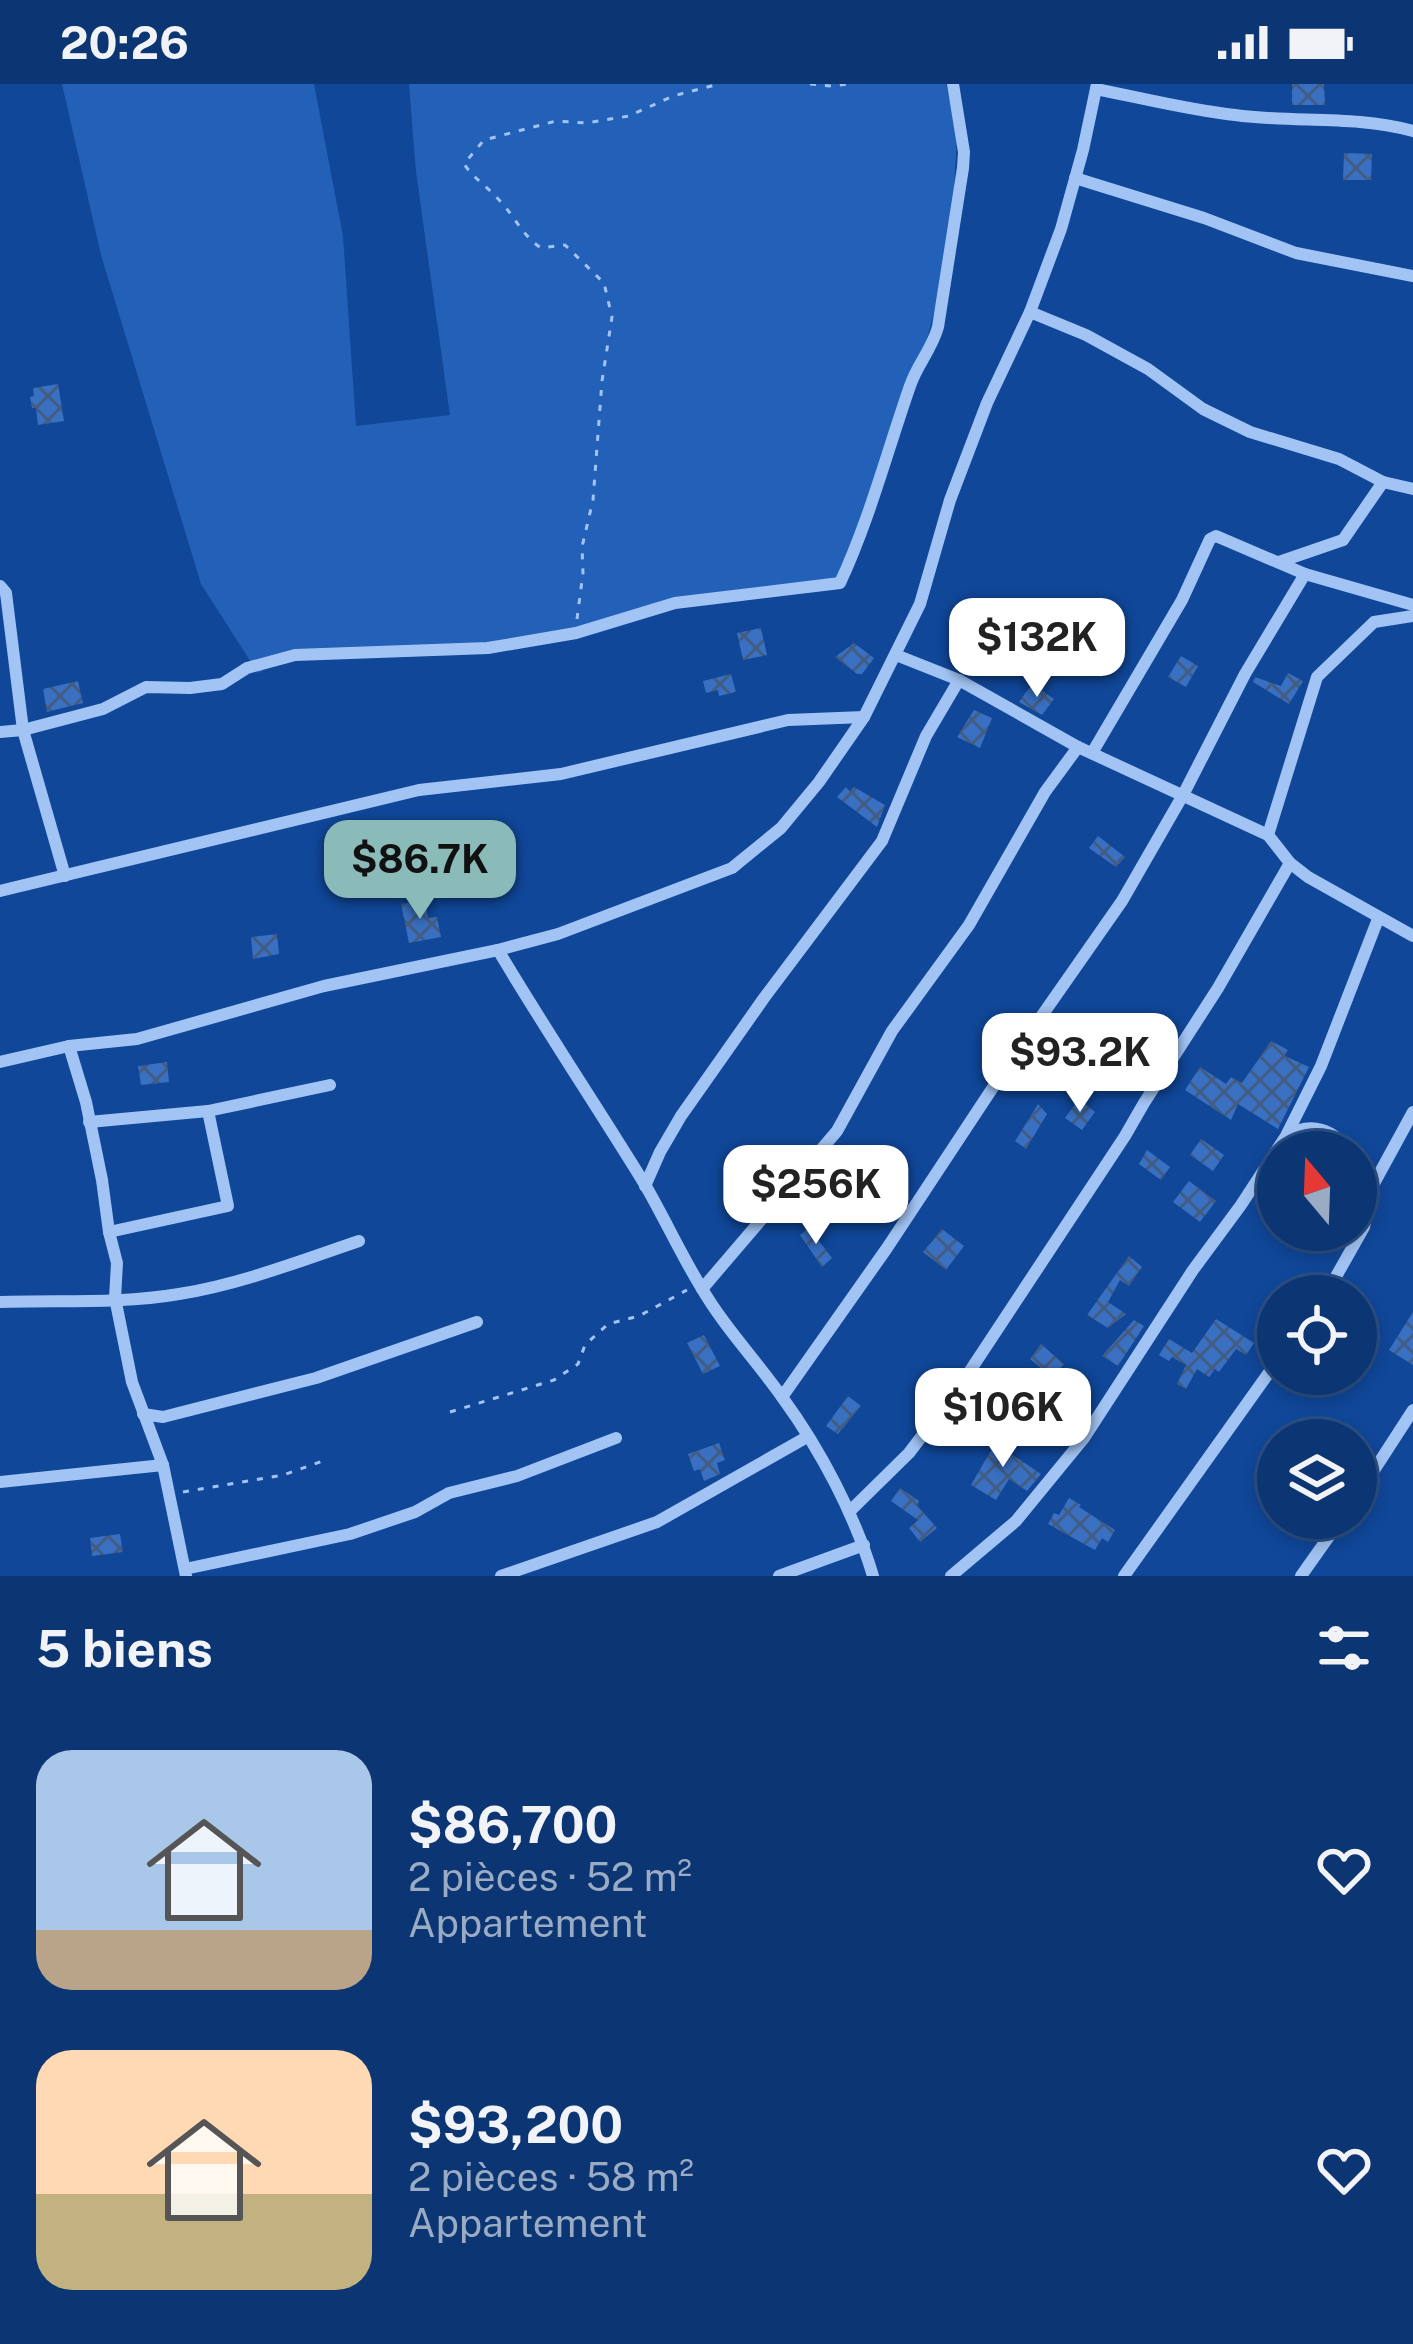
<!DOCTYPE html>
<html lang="fr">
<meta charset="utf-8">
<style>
:root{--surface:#0c3573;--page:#1a407b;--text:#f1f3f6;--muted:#9aabc4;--line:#2c5085;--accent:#8bbbb9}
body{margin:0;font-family:"Public Sans",sans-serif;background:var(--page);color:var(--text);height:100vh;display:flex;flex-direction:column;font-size:45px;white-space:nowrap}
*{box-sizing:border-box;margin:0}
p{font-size:39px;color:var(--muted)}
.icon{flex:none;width:66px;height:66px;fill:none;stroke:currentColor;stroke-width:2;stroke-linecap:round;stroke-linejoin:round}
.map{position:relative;height:1492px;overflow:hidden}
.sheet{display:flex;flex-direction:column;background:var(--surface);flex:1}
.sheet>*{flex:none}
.needle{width:78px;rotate:341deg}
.fabs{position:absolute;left:1257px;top:1047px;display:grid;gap:24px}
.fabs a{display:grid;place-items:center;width:120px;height:120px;border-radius:50%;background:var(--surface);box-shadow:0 6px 18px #0003,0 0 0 3px var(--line);font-size:60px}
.price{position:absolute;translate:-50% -102px;padding:0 27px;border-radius:24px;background:#fff;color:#222;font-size:39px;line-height:78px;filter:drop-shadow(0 3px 6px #0008)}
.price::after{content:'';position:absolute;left:50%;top:72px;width:36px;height:27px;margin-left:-18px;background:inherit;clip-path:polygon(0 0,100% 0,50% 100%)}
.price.active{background:var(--accent);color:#111}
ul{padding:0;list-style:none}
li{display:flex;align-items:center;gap:36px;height:300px;padding:0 36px}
li span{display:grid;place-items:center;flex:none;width:336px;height:240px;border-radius:36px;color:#555}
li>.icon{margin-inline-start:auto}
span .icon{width:144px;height:144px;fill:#fffc;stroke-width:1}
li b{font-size:51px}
h2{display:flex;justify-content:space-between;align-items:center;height:144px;padding:0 36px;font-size:51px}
.status{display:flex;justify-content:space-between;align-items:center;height:84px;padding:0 60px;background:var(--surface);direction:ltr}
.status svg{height:33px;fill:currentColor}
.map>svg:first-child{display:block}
.green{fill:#2360b8}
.building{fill:url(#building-cross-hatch)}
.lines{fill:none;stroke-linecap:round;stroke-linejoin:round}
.path{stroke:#a2c4f4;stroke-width:3;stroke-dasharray:6 9;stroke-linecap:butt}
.minor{stroke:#a2c4f4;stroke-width:12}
</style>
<div class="status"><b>20:26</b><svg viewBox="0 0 49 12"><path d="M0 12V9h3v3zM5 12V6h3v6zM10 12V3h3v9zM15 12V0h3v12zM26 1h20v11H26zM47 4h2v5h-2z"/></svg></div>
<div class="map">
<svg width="1413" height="1492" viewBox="0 0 1413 1492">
<defs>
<pattern id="building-cross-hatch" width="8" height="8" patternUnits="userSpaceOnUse" patternTransform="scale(3)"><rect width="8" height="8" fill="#3970c1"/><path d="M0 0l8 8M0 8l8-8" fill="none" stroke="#435c81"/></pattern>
</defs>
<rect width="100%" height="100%" fill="#104799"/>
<path class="green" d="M 62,0 L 314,0 L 343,152 L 356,342 L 450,331 L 416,88 L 409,0 L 946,0 L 957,49 L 951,165 L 919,285 L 838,497 L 657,528 L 464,571 L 283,576 L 258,589 L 201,500 L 101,171 Z"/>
<g class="building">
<path d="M 1292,0 L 1324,0 L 1325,21 L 1292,21 Z"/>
<path d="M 1344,69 L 1372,70 L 1371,96 L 1343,96 Z"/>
<path d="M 58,300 L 64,337 L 38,341 L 36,324 L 32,324 L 30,313 L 34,312 L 33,304 Z"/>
<path d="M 761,544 L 767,571 L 743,576 L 737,549 Z"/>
<path d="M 854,559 L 874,574 L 862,590 L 857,590 L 835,573 Z"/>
<path d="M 1181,572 L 1198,582 L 1186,603 L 1168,593 Z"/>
<path d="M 1288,589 L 1303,597 L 1289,620 L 1253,598 L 1255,593 L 1281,602 Z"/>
<path d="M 731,590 L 736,608 L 719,612 L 718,606 L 706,609 L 703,597 Z"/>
<path d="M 78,597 L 83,619 L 47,628 L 43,605 Z"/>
<path d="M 1032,600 L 1054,615 L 1042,631 L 1019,618 Z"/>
<path d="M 974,626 L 992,634 L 980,664 L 957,653 Z"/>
<path d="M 846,703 L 850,707 L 854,703 L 885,721 L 877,743 L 837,713 Z"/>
<path d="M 1098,752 L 1125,773 L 1116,783 L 1089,764 Z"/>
<path d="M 475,765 L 480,782 L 448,792 L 446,788 L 422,793 L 420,782 L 443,777 Z"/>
<path d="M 425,816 L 428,834 L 437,833 L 441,853 L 409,859 L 401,820 Z"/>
<path d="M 277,850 L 279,870 L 253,875 L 251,853 Z"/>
<path d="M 1271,957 L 1288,966 L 1285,972 L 1309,983 L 1278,1045 L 1238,1020 L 1231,1036 L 1185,1006 L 1200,983 L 1226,1000 L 1231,993 L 1242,999 Z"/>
<path d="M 167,978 L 169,998 L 141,1001 L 138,982 Z"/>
<path d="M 1079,1015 L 1095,1028 L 1082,1046 L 1065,1034 Z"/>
<path d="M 1038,1020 L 1047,1030 L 1026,1065 L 1015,1057 Z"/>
<path d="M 1201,1055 L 1224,1071 L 1213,1087 L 1190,1071 Z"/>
<path d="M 1147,1066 L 1170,1083 L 1161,1096 L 1139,1080 Z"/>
<path d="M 1189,1097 L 1216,1117 L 1200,1138 L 1173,1118 Z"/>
<path d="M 809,1144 L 832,1174 L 822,1183 L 800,1151 Z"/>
<path d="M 942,1145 L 964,1162 L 946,1186 L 923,1168 Z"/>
<path d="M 1129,1172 L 1142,1183 L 1129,1202 L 1120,1196 L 1108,1218 L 1126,1230 L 1108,1244 L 1087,1231 Z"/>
<path d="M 1413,1228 L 1413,1281 L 1389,1266 Z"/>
<path d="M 1216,1235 L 1254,1259 L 1246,1271 L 1236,1265 L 1219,1288 L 1215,1285 L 1209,1293 L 1197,1285 L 1186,1305 L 1177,1300 L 1186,1281 L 1172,1273 L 1169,1277 L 1159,1271 L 1169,1255 L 1192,1269 Z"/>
<path d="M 1134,1236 L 1144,1242 L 1118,1282 L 1102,1272 Z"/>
<path d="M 704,1251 L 720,1282 L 703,1290 L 687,1259 Z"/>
<path d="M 1041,1260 L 1064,1280 L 1052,1293 L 1030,1275 Z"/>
<path d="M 848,1312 L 861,1322 L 838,1350 L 826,1342 Z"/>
<path d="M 1001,1349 L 1016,1357 L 1008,1368 L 1041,1390 L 1027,1407 L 1009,1395 L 996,1416 L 971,1401 Z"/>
<path d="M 719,1359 L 725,1376 L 717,1379 L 720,1390 L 704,1397 L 700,1385 L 694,1387 L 688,1370 Z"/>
<path d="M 900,1404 L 919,1417 L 917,1421 L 937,1444 L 920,1458 L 909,1444 L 918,1436 L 891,1417 Z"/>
<path d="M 1069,1414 L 1081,1421 L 1079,1423 L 1115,1446 L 1108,1458 L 1102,1454 L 1095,1466 L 1048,1440 L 1054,1429 L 1059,1431 Z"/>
<path d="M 120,1450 L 123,1468 L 92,1472 L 90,1454 Z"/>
</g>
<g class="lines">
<g class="path">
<path d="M 810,0 L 831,2 L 849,0"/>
<path d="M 577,535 L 583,489 L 582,463 L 593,416 L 602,297 L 612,233 L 604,199 L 565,161 L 541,164 C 522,151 515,133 500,117 C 488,103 474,95 464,80 L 484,56 L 556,37 L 586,39 L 629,32 L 673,12 L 719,0"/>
<path d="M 450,1328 L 554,1296 L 578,1280 L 585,1261 L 608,1240 L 639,1232 L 687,1206"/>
<path d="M 183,1408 L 283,1391 L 323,1377"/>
</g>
<g class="minor">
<path d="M 1096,5 C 1142,14 1189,26 1235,31 C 1294,39 1355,31 1413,47"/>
<path d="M 1075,94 L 1204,134 L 1296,169 L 1413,192"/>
<path d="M 1030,228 L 1086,251 L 1148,285 L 1203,325 L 1250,348 L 1339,375 L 1383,398 L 1413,405"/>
<path d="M 1279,478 L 1343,456 L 1383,398"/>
<path d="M 0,502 L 6,509 L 23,646 L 65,792"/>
<path d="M 896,571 L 959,596"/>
<path d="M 0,648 L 23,646 L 103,625 L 146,603 L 190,604 L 222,600 L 247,584 L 295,571 L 488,564 L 576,549 L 675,519 L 840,499 C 869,437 887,368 910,302 C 917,281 932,265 938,243 L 963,84 L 964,68 L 953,0"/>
<path d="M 1092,669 L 1182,516 L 1210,455 L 1216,452 L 1305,490 L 1413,521"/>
<path d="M 1268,751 L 1317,593 L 1374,538 L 1413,532"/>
<path d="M 0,807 L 419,706 L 561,690 L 788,636 L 864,633"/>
<path d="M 498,866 C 545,945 596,1021 644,1099 C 664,1133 680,1169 701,1203 C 724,1243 756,1276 782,1313 C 820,1365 855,1431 873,1492"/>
<path d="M 69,962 L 86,1018 L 102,1096 L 109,1148 L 117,1179 L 115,1214 L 132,1298 L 163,1381 L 186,1492"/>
<path d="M 0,978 L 69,962 L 137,955 L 324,902 L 498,866 L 558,850 L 732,784 L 781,744 L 819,698 L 864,633 L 920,520 L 950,416 L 987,319 L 1030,228 L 1061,145 L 1083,66 L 1097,0"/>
<path d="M 208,1027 L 330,1001"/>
<path d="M 89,1038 L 208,1027 L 228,1122 L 109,1148"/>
<path d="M 1287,1052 C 1310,1037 1335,1045 1348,1068"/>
<path d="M 1356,1081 L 1372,1103"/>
<path d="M 645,1102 L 660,1068 L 681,1032 L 764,914 L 882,757 L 926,652 L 959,596 L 1078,663 L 1268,751 L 1290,779 L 1308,793 L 1413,852"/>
<path d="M 702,1205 L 837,1047 L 892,947 L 969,841 L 1045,708 L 1078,663"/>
<path d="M 1325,1212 L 1364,1143 L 1372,1103 L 1413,1028"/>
<path d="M 0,1218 C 59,1216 121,1220 179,1210 C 241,1200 300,1177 359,1157"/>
<path d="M 782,1313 L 887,1164 L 1013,973 L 1122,817 L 1183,711 L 1245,590 L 1305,490"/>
<path d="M 143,1330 L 163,1333 L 316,1294 L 477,1238"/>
<path d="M 0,1398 L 163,1381"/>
<path d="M 1356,1414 L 1413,1326"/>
<path d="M 849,1428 L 909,1369 L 960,1302 L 1125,1052 L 1144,1019 L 1218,904 L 1290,779"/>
<path d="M 185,1485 L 350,1450 L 415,1428 L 449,1409 L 517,1392 L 616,1354"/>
<path d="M 501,1492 L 657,1438 L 807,1353"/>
<path d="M 779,1492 L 864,1461"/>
<path d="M 951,1492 L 1016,1437 L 1084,1354 L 1193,1186 L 1241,1121 L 1286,1052 L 1321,982 L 1378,835"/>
<path d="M 1124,1492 L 1278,1276"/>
<path d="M 1301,1492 L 1342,1434"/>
</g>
</g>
</svg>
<div class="fabs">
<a><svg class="needle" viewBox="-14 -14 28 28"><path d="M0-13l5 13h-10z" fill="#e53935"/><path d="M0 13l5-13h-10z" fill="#9aabc4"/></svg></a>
<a><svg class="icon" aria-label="locate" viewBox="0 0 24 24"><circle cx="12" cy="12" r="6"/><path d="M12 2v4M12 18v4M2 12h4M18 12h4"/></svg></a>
<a><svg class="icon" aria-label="layers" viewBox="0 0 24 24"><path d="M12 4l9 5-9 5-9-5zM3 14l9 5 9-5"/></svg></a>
</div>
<b class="price" style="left:1037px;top:616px">$132K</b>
<b class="price active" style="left:420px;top:838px">$86.7K</b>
<b class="price" style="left:1080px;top:1031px">$93.2K</b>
<b class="price" style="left:816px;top:1163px">$256K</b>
<b class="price" style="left:1003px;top:1386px">$106K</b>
</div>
<section class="sheet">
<h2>5 biens<svg class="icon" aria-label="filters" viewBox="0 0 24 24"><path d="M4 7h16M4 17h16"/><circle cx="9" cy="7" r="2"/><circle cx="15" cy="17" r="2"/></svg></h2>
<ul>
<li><span style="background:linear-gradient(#a9c7e8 75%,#b9a48a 0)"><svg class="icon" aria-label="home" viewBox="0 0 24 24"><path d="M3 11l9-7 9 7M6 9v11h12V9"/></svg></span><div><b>$86,700</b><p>2 pièces · 52 m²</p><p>Appartement</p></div><svg class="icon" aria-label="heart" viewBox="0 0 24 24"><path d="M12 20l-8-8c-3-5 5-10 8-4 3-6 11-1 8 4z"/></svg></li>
<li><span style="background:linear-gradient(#ffd9b3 60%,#c2b280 0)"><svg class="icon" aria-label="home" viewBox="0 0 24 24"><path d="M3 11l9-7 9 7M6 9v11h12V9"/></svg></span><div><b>$93,200</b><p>2 pièces · 58 m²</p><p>Appartement</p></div><svg class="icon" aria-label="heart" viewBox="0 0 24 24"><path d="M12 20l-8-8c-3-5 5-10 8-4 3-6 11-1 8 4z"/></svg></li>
</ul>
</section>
